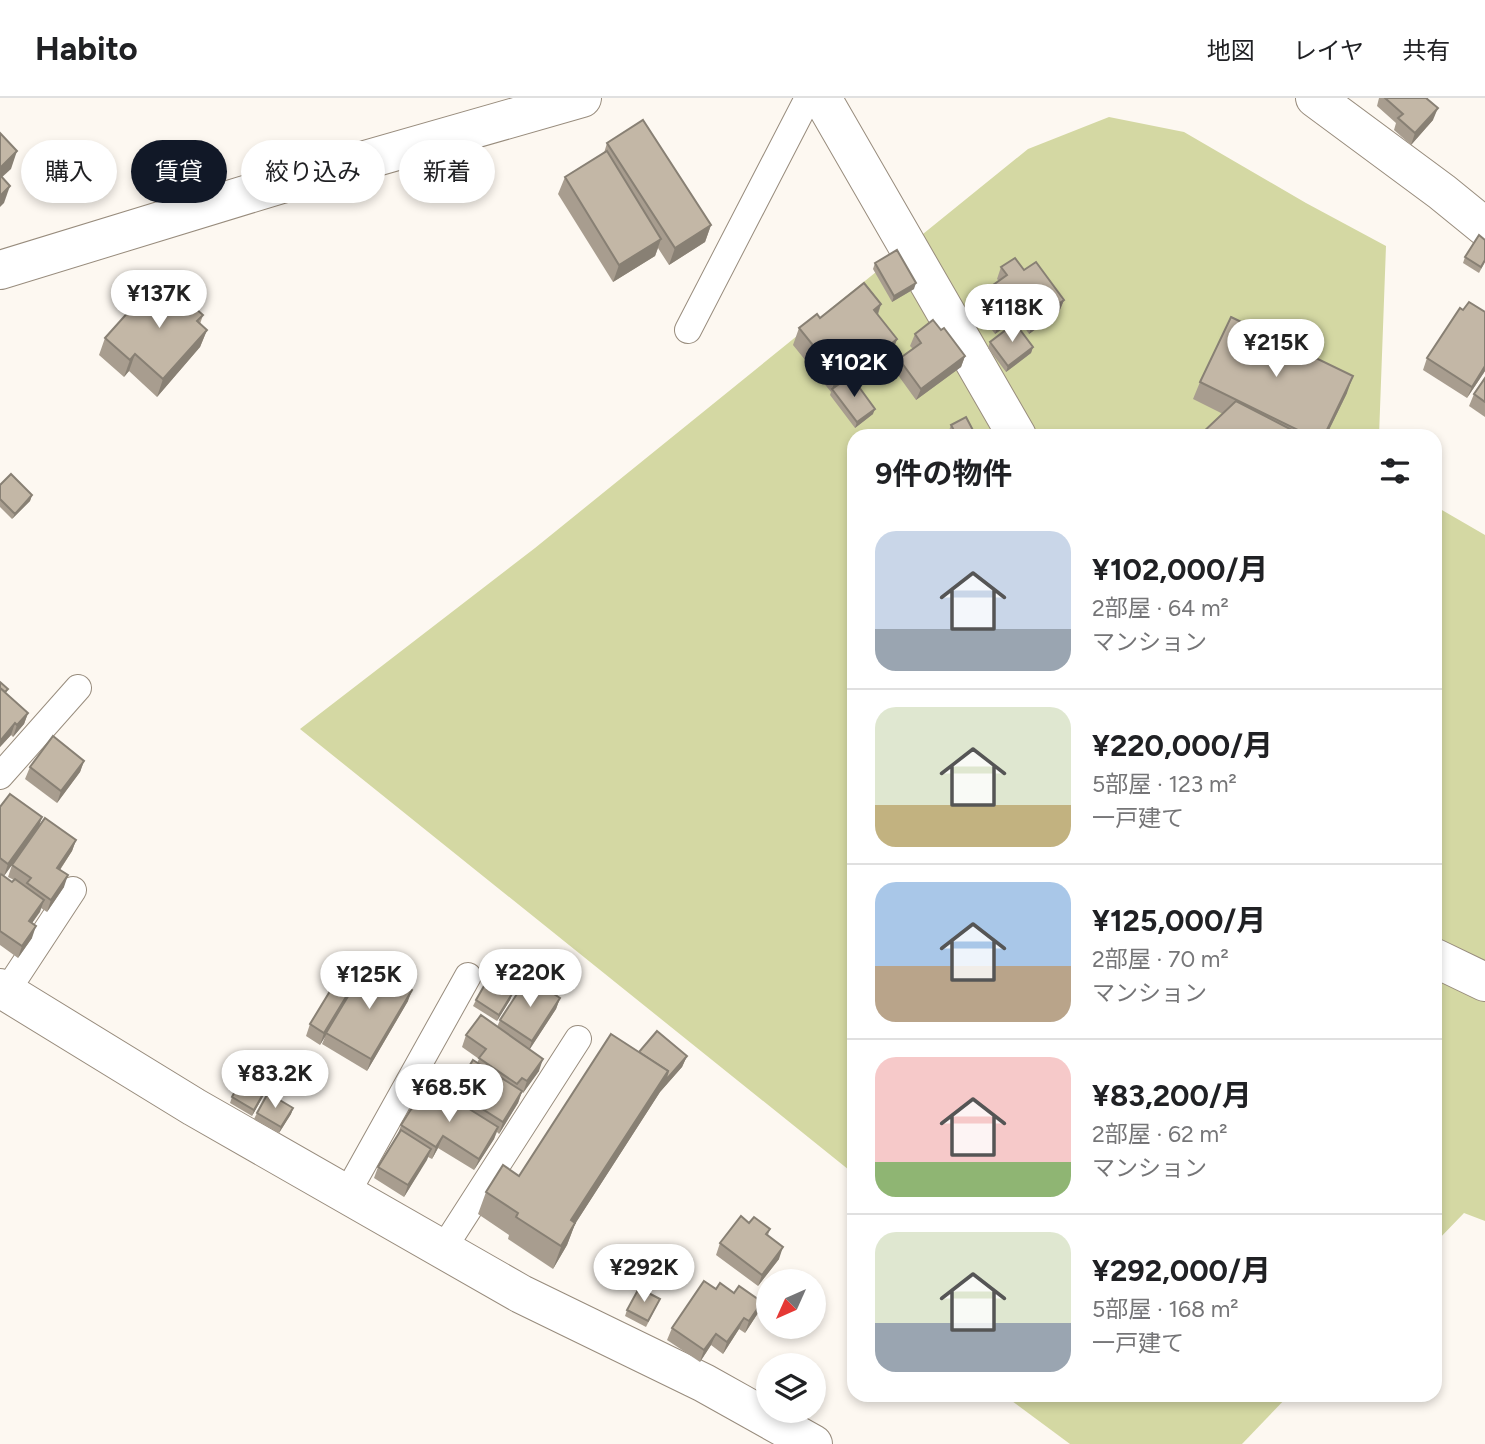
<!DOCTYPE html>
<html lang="ja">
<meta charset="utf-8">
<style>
:root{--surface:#fff;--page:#f2f2f2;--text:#202124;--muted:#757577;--line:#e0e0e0;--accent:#111827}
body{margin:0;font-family:Figtree,"Noto Sans JP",sans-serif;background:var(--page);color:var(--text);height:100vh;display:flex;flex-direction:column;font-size:26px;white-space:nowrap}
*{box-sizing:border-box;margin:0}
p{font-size:23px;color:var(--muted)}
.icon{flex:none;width:38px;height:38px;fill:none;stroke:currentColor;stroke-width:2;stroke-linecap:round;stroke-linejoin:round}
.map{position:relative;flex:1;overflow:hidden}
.sheet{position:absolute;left:847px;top:331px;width:595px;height:973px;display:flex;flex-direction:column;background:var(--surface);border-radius:21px;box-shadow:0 4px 10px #0003}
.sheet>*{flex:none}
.top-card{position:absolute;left:21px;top:42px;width:665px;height:63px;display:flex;gap:14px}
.needle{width:46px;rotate:225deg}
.buttons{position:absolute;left:756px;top:1171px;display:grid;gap:14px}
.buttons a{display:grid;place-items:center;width:70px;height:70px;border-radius:50%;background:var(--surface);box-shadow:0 4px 10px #0003;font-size:35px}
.price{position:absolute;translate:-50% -60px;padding:0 16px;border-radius:24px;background:#fff;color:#222;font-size:23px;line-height:46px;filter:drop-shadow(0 2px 4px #0008)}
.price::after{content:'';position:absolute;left:50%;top:42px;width:21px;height:16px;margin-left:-10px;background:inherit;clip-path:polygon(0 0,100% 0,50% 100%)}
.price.selected{background:var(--accent);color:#fff}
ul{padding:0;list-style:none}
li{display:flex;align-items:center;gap:21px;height:175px;padding:0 28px}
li+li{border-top:2px solid var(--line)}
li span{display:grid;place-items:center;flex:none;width:196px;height:140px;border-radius:21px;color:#555}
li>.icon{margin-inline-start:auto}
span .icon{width:84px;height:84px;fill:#fffc;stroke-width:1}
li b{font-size:30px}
h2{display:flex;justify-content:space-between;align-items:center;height:84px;padding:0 28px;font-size:30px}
.tag{padding:0 24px;border-radius:32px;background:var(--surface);box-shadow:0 4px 10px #0003;font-size:24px;line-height:63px}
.tag.selected{background:var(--accent);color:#fff}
header{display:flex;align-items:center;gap:42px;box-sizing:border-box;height:98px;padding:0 35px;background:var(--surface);border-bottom:2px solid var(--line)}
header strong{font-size:33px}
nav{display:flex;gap:38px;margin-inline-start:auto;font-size:24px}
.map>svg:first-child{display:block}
.green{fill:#d4d8a3}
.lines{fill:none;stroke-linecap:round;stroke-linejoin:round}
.street-casing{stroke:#988c7d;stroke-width:28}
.secondary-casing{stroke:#988c7d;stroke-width:40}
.highway-casing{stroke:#988c7d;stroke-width:40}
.street{stroke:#fff;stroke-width:26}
.secondary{stroke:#fff;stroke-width:38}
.highway{stroke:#fff;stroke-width:38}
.wall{fill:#a89d8f}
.shaded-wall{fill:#888074}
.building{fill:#c3b7a6;stroke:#888074;stroke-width:2}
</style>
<header>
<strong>Habito</strong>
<nav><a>地図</a><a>レイヤ</a><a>共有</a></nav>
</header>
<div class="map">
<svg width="1485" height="1346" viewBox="0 0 1485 1346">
<rect width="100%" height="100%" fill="#fdf8f1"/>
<g class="green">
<path d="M 1109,19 L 1184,34 L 1306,105 L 1386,148 L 1379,338 L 854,338 L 854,1076 L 300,631 L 535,450 L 1028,51 Z"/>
<path d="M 1435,408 L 1485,437 L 1485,1123 L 1464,1115 L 1435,1145 Z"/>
<path d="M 1004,1297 L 1289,1297 L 1242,1346 L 1070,1346 Z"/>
</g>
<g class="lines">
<defs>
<g id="street">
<path d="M 688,232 L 808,0"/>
<path d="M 0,678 L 78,590"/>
<path d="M 6,894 L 73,792"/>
<path d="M 347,1095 L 468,878"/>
<path d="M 443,1151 L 578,941"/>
</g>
<g id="secondary">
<path d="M 822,0 L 1017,338"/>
<path d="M 1315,0 L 1442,94 L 1485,129"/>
<path d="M 1435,860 L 1485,884"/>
<path d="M 0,890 L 194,1009 L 521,1196 L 704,1285 L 813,1346"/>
</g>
<path id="highway" d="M 0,172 L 278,87 L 582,0"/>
</defs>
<use href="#street" class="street-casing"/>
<use href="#secondary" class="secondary-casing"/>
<use href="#highway" class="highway-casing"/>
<use href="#street" class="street"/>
<use href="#secondary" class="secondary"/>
<use href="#highway" class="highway"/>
</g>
<g class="wall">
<path d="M 1379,0 L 1428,0 L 1428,2 L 1433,22 L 1411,47 L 1394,32 L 1396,25 L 1377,8 Z"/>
<path d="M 607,45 L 711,127 L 705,144 L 669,167 L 658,150 L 655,158 L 613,184 L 558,96 L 565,79 L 604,55 Z"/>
<path d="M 1465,159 L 1485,164 L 1479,175 L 1463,165 Z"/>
<path d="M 875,165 L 914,191 L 892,204 L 873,171 Z"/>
<path d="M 1001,169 L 1024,172 L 1064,202 L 1059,214 L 1029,236 L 1018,220 L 995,236 L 975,209 L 979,197 L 999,183 L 997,181 Z"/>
<path d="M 152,197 L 203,217 L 200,226 L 207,232 L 200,249 L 157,299 L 129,273 L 124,279 L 99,257 L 105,240 Z"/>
<path d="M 881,206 L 878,217 L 897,241 L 891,258 L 856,286 L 873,316 L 855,330 L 830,297 L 831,294 L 793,247 L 799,230 L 820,220 Z"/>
<path d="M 1463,212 L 1485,214 L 1485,273 L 1467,300 L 1423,272 L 1427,260 Z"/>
<path d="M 941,232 L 965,258 L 961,269 L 916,302 L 895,273 L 899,261 L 913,251 L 910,248 L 915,236 Z"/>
<path d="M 990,244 L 1033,249 L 1031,255 L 1006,274 L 988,250 Z"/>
<path d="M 1485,280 L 1485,319 L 1469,308 L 1474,296 Z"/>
<path d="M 1200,284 L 1347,295 L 1326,338 L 1199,338 L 1223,316 L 1193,301 Z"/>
<path d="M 951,327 L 976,338 L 947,338 Z"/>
<path d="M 0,387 L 32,397 L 30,403 L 12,421 L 0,409 Z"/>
<path d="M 0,584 L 8,591 L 6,595 L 28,615 L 24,626 L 13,639 L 11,637 L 0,649 Z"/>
<path d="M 84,663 L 80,674 L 57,705 L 25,681 L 30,669 Z"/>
<path d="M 0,709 L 42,719 L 38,730 L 76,742 L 72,753 L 60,772 L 64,789 L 47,814 L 41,810 L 32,825 L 32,840 L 18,860 L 0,847 L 0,778 L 12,784 L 14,782 L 8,779 L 12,767 L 35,734 L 4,778 L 1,775 L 0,777 Z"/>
<path d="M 363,873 L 408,903 L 367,973 L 322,946 L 325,939 L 320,947 L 306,938 L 310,926 Z"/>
<path d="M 512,896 L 510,902 L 497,923 L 473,908 L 476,902 Z"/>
<path d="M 560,900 L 556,911 L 529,952 L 539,973 L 523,995 L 522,994 L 518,1005 L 499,1036 L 497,1034 L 494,1041 L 474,1072 L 438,1050 L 432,1061 L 428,1059 L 404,1099 L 374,1080 L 378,1069 L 397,1039 L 401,1027 L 446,1005 L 451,1000 L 454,993 L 477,965 L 479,961 L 462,949 L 466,937 L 497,929 L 500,922 Z"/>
<path d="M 687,958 L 682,969 L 660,994 L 575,1126 L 567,1147 L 553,1171 L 508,1141 L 509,1137 L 478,1116 L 486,1094 L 519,1078 Z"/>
<path d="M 271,982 L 252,1018 L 230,1005 L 232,999 Z"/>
<path d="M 293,1010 L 291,1016 L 279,1035 L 254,1021 L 257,1015 Z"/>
<path d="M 749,1125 L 770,1131 L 768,1137 L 779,1161 L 758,1188 L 716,1157 L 720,1145 Z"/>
<path d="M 716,1191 L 758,1215 L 745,1235 L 739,1231 L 723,1256 L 711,1247 L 700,1264 L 667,1242 L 672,1230 Z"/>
<path d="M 660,1201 L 646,1229 L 625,1218 L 627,1212 Z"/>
</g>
<g class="shaded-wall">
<path d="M 1438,10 L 1433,22 L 1411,47 L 1415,35 Z"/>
<path d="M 17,53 L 11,71 L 0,81 L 0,70 Z"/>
<path d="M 10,88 L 4,105 L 0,109 L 0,98 Z"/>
<path d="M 711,127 L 705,144 L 669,167 L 675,150 Z"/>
<path d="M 661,141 L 655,158 L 613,184 L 619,167 Z"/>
<path d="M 916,185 L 914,191 L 892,204 L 894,198 Z"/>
<path d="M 1064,202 L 1059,214 L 1029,236 L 1033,224 Z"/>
<path d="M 881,206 L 875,223 L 874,212 Z"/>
<path d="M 1022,208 L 1018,220 L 995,236 L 999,224 Z"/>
<path d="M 207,232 L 200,249 L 157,299 L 163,281 Z"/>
<path d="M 897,241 L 891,258 L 856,286 L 863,269 Z"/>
<path d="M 1033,249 L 1031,255 L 1006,274 L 1008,268 Z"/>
<path d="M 135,256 L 129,273 L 124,279 L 130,262 Z"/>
<path d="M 965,258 L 961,269 L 916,302 L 921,291 Z"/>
<path d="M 857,261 L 850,279 L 832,291 L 831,294 L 837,277 Z"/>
<path d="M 1485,268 L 1485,273 L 1467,300 L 1472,289 Z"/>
<path d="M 1353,278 L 1347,295 L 1326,338 L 1324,338 Z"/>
<path d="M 875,311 L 873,316 L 855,330 L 857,324 Z"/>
<path d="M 32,397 L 30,403 L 12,421 L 15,416 Z"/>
<path d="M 28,615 L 24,626 L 13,639 L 17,627 Z"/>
<path d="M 15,625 L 11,637 L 0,649 L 0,643 Z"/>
<path d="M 84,663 L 80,674 L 57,705 L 61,693 Z"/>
<path d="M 42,719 L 38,731 L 4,778 L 8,766 Z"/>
<path d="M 76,742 L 72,753 L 53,782 L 57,770 Z"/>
<path d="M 68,777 L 64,789 L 47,814 L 51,802 Z"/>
<path d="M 44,802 L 40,814 L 25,835 L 29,823 Z"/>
<path d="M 36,828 L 32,840 L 18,860 L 22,848 Z"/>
<path d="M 366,866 L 362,877 L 320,947 L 324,935 Z"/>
<path d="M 412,892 L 408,903 L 367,973 L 371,961 Z"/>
<path d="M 512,896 L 510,902 L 497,923 L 499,917 Z"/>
<path d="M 560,900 L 556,911 L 528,954 L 532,943 Z"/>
<path d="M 687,958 L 682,969 L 660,994 L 575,1126 L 567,1147 L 553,1171 L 571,1122 L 668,973 Z"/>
<path d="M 543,961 L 539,973 L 523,995 L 527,983 Z"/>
<path d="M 271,982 L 269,988 L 252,1018 L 254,1012 Z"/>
<path d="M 522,993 L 518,1005 L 499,1036 L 503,1024 Z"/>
<path d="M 293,1010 L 291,1016 L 279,1035 L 281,1029 Z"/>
<path d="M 498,1029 L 494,1041 L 474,1072 L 479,1061 Z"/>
<path d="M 443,1038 L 438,1050 L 432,1061 L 436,1049 Z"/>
<path d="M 431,1051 L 427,1062 L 404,1099 L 408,1087 Z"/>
<path d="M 783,1149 L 779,1161 L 758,1188 L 762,1177 Z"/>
<path d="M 762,1204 L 758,1215 L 745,1235 L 749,1223 Z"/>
<path d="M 744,1220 L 739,1231 L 723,1256 L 727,1244 Z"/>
<path d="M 716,1236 L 711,1247 L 700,1264 L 704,1252 Z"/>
</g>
<g class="building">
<path d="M 1385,0 L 1426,0 L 1438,10 L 1415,35 L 1398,20 L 1403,16 Z"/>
<path d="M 643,22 L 711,127 L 675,150 L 607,45 Z"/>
<path d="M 0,35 L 17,53 L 0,70 Z"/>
<path d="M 607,53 L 661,141 L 619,167 L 565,79 Z"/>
<path d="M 0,77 L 10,88 L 0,98 Z"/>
<path d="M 1479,137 L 1485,142 L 1485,162 L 1481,169 L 1465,159 Z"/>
<path d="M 897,152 L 916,185 L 894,198 L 875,165 Z"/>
<path d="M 1015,160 L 1024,172 L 1036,164 L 1064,202 L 1033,224 L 1022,208 L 999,224 L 979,197 L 1007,177 L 1001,169 Z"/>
<path d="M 164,183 L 203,217 L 197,223 L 207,232 L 163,281 L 135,256 L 130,262 L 105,240 L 147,193 L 152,197 Z"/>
<path d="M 864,185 L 881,206 L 874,212 L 897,241 L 863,269 L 857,261 L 837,277 L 799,230 L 817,216 L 820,220 Z"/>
<path d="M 1469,204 L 1485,214 L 1485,268 L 1472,289 L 1427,260 L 1460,210 L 1463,212 Z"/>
<path d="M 1231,219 L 1353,278 L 1324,338 L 1310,338 L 1200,284 Z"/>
<path d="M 933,222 L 941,232 L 944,230 L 965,258 L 921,291 L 899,261 L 921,245 L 915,236 Z"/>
<path d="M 1015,225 L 1033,249 L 1008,268 L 990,244 Z"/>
<path d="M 851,278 L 875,311 L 857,324 L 832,291 Z"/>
<path d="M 1485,280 L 1485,304 L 1474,296 Z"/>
<path d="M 1236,303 L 1292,332 L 1286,338 L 1199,338 Z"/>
<path d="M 966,319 L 976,338 L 951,338 L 956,336 L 951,327 Z"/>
<path d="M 11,376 L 32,397 L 15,416 L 0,401 L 0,387 Z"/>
<path d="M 0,584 L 8,591 L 5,594 L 0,590 Z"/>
<path d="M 0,590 L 28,615 L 17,627 L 15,625 L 0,643 Z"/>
<path d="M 53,638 L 84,663 L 61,693 L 30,669 Z"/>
<path d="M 10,696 L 42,719 L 8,766 L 0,760 L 0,709 Z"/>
<path d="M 45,720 L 76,742 L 57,770 L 68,777 L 51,802 L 27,785 L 31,780 L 12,767 Z"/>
<path d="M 1,776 L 12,784 L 15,781 L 44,802 L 29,823 L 36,828 L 22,848 L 0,833 L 0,778 Z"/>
<path d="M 352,857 L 366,866 L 324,935 L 310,926 Z"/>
<path d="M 368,865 L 412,892 L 371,961 L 326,935 Z"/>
<path d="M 528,879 L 560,900 L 532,943 L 500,922 Z"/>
<path d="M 488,881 L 512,896 L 499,917 L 476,902 Z"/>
<path d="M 481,917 L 543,961 L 527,983 L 522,980 L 517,986 L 479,960 L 486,951 L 466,937 Z"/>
<path d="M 657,933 L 687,958 L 665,983 L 668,973 L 639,954 Z"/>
<path d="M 611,936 L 668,973 L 571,1122 L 575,1125 L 561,1148 L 516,1119 L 518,1115 L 486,1094 L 503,1067 L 519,1078 Z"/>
<path d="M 473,962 L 522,993 L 503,1024 L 454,993 Z"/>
<path d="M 248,969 L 271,982 L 254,1012 L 232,999 Z"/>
<path d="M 424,991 L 446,1005 L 450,999 L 498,1029 L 479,1061 L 443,1038 L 436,1049 L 401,1027 Z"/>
<path d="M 268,995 L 293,1010 L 281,1029 L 257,1015 Z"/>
<path d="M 401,1032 L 431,1051 L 408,1087 L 378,1069 Z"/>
<path d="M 741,1118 L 749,1125 L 754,1119 L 770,1131 L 766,1136 L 783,1149 L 762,1177 L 720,1145 Z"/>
<path d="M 704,1183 L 716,1191 L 720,1185 L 734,1195 L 739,1188 L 762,1204 L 749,1223 L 744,1220 L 727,1244 L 716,1236 L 704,1252 L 672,1230 Z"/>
<path d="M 639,1190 L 660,1201 L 648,1223 L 627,1212 Z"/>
</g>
</svg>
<div class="buttons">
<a><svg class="needle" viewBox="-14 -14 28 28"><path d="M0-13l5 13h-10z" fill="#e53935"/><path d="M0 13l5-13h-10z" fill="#757577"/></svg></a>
<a><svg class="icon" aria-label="layers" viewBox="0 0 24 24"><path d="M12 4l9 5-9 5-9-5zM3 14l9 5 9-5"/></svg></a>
</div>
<b class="price" style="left:159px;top:232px">¥137K</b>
<b class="price" style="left:1012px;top:246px">¥118K</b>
<b class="price" style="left:1276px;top:281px">¥215K</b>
<b class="price selected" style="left:854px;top:301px">¥102K</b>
<b class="price" style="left:530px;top:911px">¥220K</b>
<b class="price" style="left:369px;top:913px">¥125K</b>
<b class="price" style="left:275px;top:1012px">¥83.2K</b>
<b class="price" style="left:449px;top:1026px">¥68.5K</b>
<b class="price" style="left:644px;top:1206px">¥292K</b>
<div class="top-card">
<a class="tag">購入</a>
<a class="tag selected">賃貸</a>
<a class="tag">絞り込み</a>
<a class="tag">新着</a>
</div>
<section class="sheet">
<h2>9件の物件<svg class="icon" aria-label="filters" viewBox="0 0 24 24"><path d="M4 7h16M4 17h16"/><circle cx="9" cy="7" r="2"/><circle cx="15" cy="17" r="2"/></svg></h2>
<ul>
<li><span style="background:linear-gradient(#c9d6e8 70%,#9aa5b1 0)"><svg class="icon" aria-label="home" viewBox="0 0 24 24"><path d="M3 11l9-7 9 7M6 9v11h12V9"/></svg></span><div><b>¥102,000/月</b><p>2部屋 · 64 m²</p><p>マンション</p></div></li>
<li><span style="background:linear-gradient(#dfe7d0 70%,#c2b280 0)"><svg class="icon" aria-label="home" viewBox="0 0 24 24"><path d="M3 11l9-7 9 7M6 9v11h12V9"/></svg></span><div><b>¥220,000/月</b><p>5部屋 · 123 m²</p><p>一戸建て</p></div></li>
<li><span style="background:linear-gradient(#a9c7e8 60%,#b9a48a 0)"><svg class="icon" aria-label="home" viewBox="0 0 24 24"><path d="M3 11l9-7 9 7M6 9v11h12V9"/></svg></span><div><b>¥125,000/月</b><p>2部屋 · 70 m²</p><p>マンション</p></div></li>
<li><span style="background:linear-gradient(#f6c9c9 75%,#8fb573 0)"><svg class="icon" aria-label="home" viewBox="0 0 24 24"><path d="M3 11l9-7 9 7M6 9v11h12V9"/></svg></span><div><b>¥83,200/月</b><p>2部屋 · 62 m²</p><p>マンション</p></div></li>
<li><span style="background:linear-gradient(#dfe7d0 65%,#9aa5b1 0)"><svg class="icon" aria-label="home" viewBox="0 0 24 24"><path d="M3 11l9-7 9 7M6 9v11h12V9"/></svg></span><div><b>¥292,000/月</b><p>5部屋 · 168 m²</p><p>一戸建て</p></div></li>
</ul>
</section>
</div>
